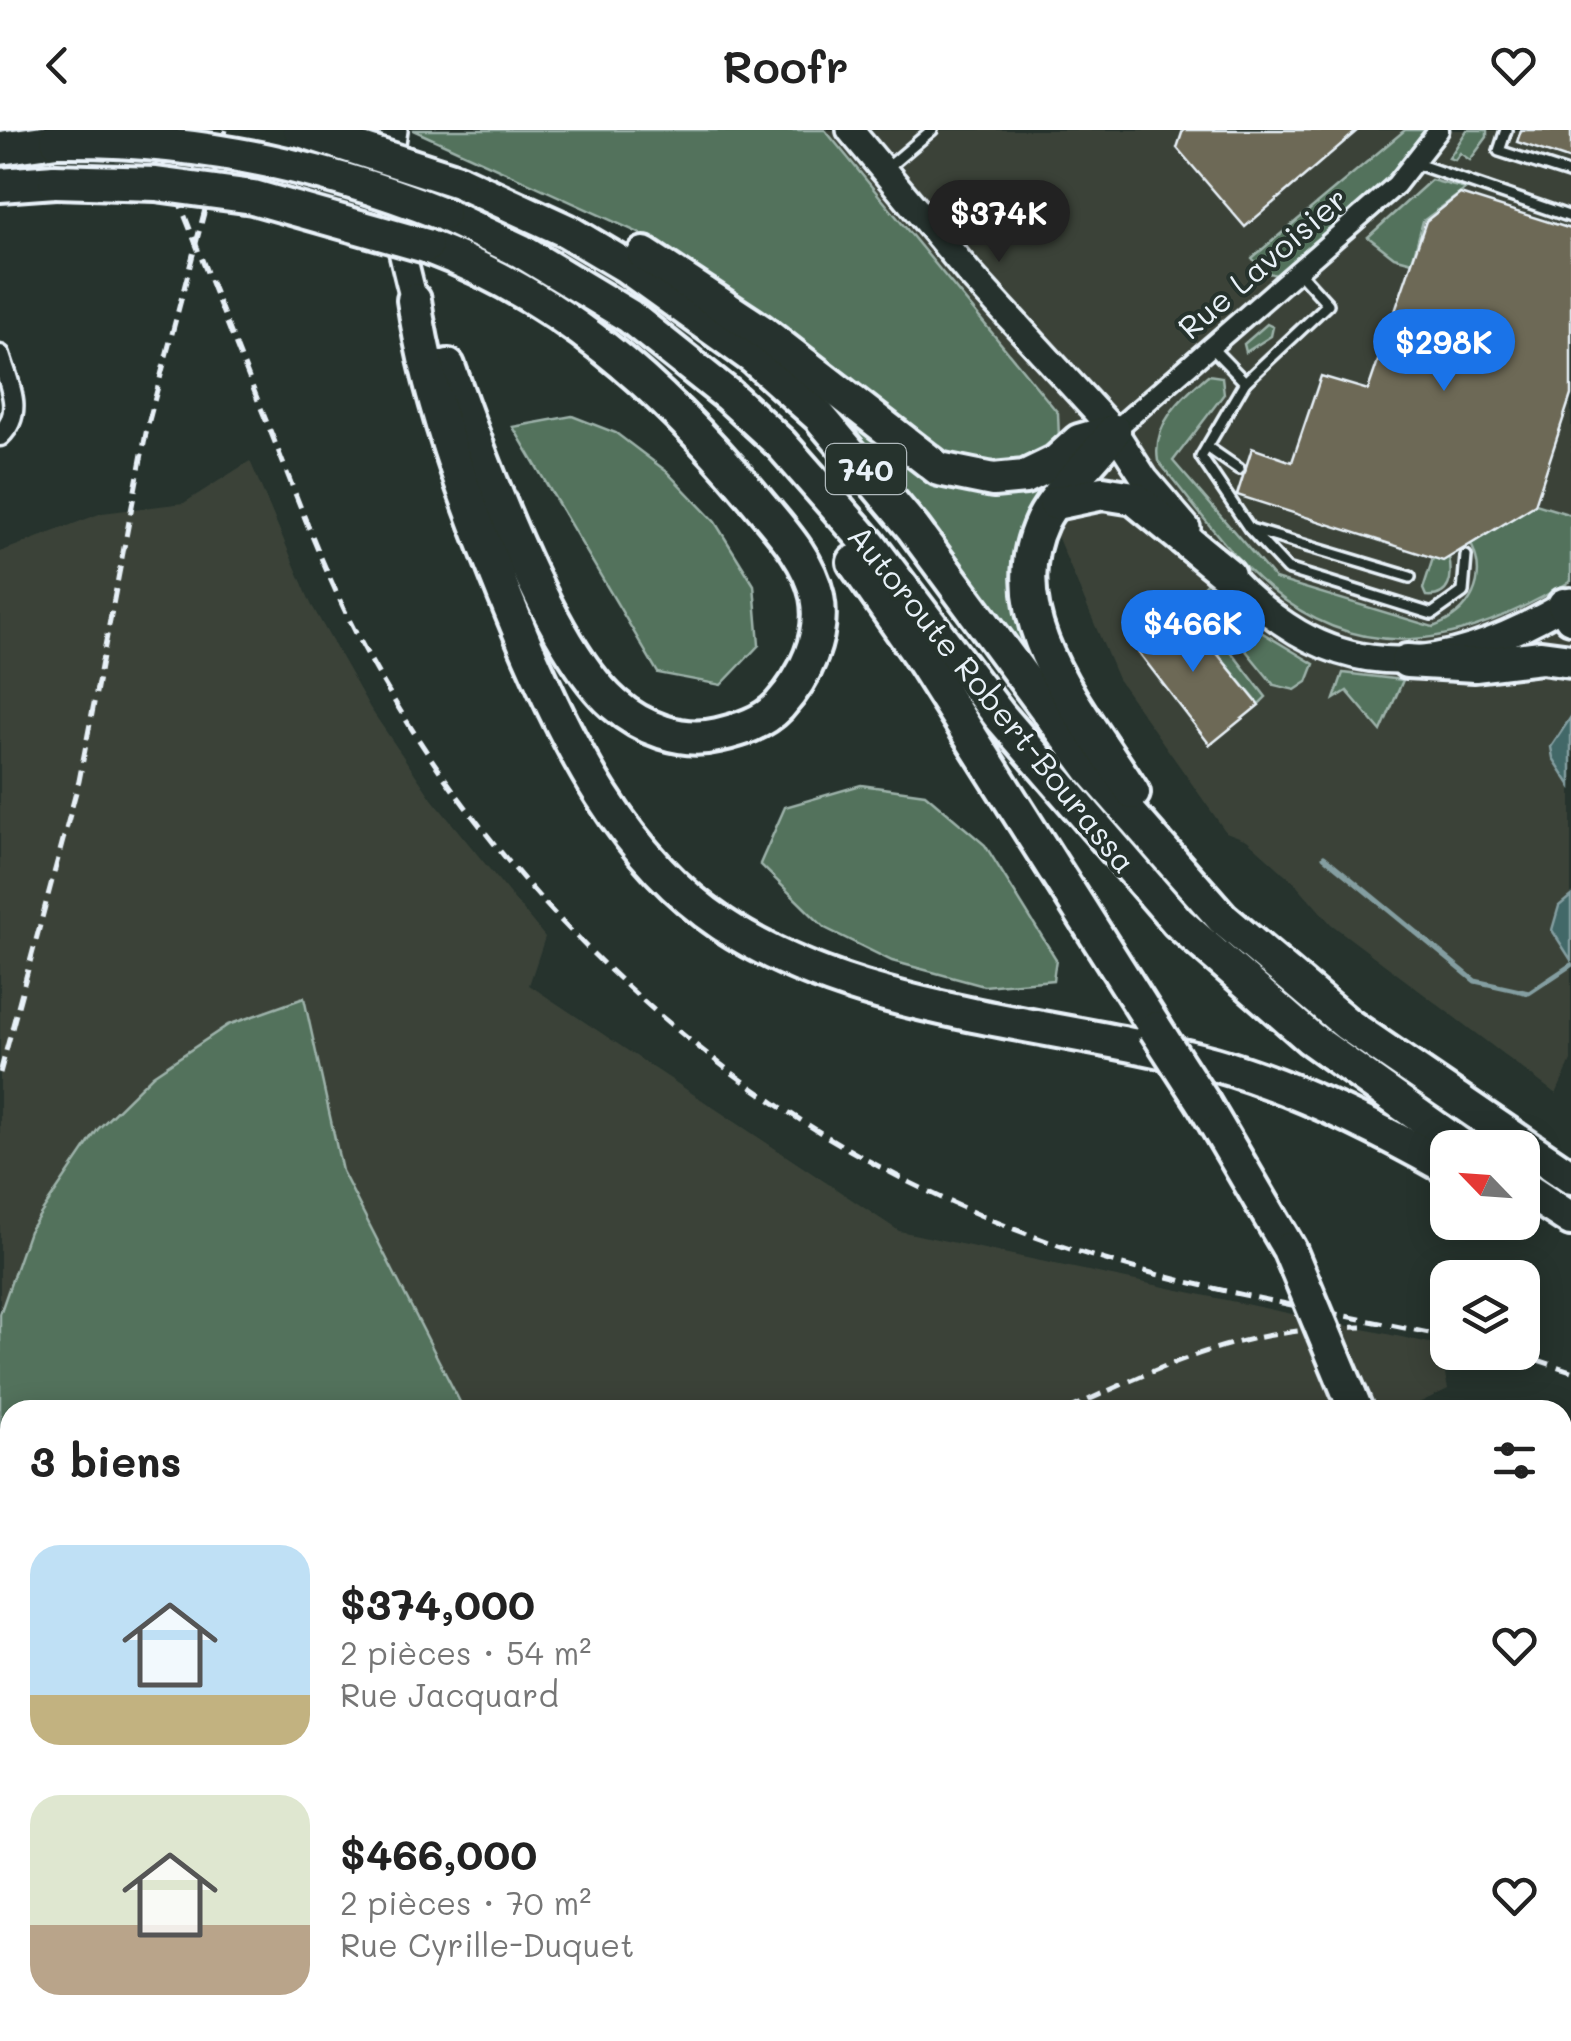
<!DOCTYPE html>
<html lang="fr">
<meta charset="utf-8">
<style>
:root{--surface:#fff;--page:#f2f2f2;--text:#222;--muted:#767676;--accent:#1a73e8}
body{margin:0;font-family:Mali,sans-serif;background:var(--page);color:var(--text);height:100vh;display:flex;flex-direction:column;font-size:38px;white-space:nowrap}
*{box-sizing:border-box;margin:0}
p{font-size:32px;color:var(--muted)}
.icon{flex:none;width:55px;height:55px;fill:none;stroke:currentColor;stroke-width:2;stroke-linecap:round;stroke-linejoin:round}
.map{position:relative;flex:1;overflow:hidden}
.panel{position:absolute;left:0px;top:1270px;width:1572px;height:642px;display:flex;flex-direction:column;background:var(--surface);border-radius:30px 30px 0 0;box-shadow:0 5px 25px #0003}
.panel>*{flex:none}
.needle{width:65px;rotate:295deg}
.fabs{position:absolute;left:1430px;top:1000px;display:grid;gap:20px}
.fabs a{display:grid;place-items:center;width:110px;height:110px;border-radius:20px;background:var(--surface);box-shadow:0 5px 25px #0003;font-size:50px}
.price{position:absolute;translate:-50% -85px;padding:0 22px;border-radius:35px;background:var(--accent);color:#fff;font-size:32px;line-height:65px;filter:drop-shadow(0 2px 5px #0008)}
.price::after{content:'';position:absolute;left:50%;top:60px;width:30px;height:22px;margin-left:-15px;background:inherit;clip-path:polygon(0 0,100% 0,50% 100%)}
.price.current{background:#222;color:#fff}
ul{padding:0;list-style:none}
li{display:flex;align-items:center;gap:30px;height:250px;padding:0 30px}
li span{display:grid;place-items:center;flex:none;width:280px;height:200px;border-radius:30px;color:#555}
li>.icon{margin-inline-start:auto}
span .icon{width:120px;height:120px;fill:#fffc;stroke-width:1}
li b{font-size:42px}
h2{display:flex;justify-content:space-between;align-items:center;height:120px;padding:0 30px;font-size:42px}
header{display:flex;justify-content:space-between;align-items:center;height:130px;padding:0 30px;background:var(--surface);font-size:45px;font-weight:600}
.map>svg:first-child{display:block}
.built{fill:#3b4339}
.green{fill:#52725c;stroke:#9db2aa;stroke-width:2.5}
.water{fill:#426767;stroke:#849ea1;stroke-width:2.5}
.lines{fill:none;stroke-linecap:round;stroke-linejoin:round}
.stream{stroke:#849ea1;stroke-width:5}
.building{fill:#6d6956;stroke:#e8f1f8;stroke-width:2.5}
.lane-casing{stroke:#e8f1f8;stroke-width:16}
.street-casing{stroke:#e8f1f8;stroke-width:25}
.secondary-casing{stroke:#e8f1f8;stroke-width:32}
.highway-casing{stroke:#e8f1f8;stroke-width:40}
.path{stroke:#e8f1f8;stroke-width:2.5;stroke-dasharray:10 8;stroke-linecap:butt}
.lane{stroke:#26332d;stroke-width:9}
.street{stroke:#26332d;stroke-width:18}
.secondary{stroke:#26332d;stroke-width:25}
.highway{stroke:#26332d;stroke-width:32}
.rail{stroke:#e8f1f8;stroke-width:5;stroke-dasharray:15 8;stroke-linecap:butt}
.highway-bridge-casing{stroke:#e8f1f8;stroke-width:40;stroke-linecap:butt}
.highway-bridge{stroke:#26332d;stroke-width:32}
.labels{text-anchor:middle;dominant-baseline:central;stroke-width:8;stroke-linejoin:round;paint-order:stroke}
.shield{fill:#26332d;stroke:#aeb8bb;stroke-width:2.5}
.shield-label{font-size:30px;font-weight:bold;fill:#e8f1f8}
.street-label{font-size:32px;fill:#e8f1f8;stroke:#26332d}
</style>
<header><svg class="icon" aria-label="back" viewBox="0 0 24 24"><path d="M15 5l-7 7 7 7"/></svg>Roofr<svg class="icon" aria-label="heart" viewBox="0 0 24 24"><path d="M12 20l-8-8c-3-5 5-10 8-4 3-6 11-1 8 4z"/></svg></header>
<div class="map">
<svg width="1571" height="1911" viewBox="0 0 1571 1911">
<rect width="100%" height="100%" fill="#26332d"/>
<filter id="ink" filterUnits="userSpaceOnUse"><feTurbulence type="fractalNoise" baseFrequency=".01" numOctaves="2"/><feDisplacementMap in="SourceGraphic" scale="20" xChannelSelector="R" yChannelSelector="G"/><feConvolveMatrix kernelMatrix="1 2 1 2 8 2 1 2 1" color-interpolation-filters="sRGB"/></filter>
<g filter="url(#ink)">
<g class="built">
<path d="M 544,0 L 1571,0 L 1571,931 L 1556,964 L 1331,794 L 1296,754 L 1247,710 L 1226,702 L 1118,549 L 1023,326 Z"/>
<path d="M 250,331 L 311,474 L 370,578 L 432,669 L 545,807 L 529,855 L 899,1101 L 1439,1215 L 1448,1259 L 1404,1280 L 10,1280 L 10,1902 L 1110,1903 L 1107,1911 L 0,1911 L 0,422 L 102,383 L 184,373 Z"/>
<path d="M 1571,1797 L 1571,1911 L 1564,1911 L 1563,1834 Z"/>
</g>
<g class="green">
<path d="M 413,0 L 825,0 L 1058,283 L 1059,309 L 1044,323 L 1010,335 L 977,337 L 936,323 L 751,174 L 637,102 Z"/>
<path d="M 1405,0 L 1430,0 L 1383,53 L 1276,145 L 1264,142 L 1252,128 Z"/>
<path d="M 1467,0 L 1487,0 L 1487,7 L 1470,30 L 1460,23 L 1455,30 L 1449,28 Z"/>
<path d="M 1431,50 L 1466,59 L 1423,91 L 1412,132 L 1394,127 L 1368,107 Z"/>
<path d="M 1267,194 L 1273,197 L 1271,206 L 1246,222 L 1244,214 Z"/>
<path d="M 1208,245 L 1222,247 L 1224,264 L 1173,331 L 1275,449 L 1433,497 C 1472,483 1488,449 1471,414 L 1536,374 L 1571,385 L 1571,451 C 1470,511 1369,542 1269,458 C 1227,423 1193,373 1158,331 C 1152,294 1181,268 1208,245 Z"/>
<path d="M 805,254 L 941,353 L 989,364 L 1051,349 L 1040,375 L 1037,529 L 1031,532 L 869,320 Z"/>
<path d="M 572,286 L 616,303 L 666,341 L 715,392 L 754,455 L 759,515 L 721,555 L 658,543 L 513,297 Z"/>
<path d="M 1449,427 C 1453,447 1451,468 1426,466 L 1423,459 L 1433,428 Z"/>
<path d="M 1207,452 L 1243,491 L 1314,534 L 1307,552 L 1295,560 L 1274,555 L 1204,469 L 1200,460 Z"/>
<path d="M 1170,481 L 1199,485 L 1208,492 L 1266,567 L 1259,574 L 1193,494 L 1169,492 Z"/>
<path d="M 1343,543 L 1403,550 L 1381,601 L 1347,561 L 1334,569 Z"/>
<path d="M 861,655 L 925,664 L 985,715 L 1056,829 L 1053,850 L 984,856 L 892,831 L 825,798 L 760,734 L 785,677 Z"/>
<path d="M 304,868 L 342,1041 L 464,1280 L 10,1280 L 10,1757 L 0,1767 L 0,1184 L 29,1101 L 98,999 L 153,945 L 228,895 Z"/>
<path d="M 10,1872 L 10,1902 L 26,1903 L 31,1911 L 0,1911 L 0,1873 Z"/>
<path d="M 1146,1902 L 1220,1903 L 1238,1911 L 1139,1911 Z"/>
<path d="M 1265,1903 L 1341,1903 L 1339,1911 L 1274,1911 Z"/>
</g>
<g class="water">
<path d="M 1571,587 L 1571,656 L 1553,628 L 1551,617 Z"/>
<path d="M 1571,766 L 1571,830 L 1552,800 L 1559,776 Z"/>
</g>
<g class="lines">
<path class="stream" d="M 1324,727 L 1475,851 L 1529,863 L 1571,835"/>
</g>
<g class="building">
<path d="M 1183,0 L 1358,0 L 1245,97 L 1177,18 Z"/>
<path d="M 1521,0 L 1571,0 L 1571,30 L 1517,12 Z"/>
<path d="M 1460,64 L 1571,99 L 1571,265 L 1535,375 L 1443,431 L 1237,365 L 1252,318 L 1292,332 L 1321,246 L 1368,260 L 1426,91 Z"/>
<path d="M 1133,488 L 1193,494 L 1259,575 L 1210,615 L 1130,511 Z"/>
</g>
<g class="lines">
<defs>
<g id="lane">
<path d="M 1506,0 L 1499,21 L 1571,44"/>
<path d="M 1414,33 L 1571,87"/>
<path d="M 886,39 L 932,0"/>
<path d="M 1211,217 L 1245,252 L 1328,174 L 1299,142"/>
<path d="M 1245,252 L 1201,327 L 1249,398 L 1287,439 L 1432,484 L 1463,462 L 1466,426"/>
<path d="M 1207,317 L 1239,339"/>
<path d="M 1250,399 L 1410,447"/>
</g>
<g id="street">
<path d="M 0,225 C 9,255 25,282 0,306"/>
<path d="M 1114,301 L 1396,55 L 1439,0"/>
<path d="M 1120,1911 L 1122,1902"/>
</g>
<g id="secondary">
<path d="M 394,0 C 384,56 400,116 414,170"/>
<path d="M 850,0 L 969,143 L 1114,301 L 1145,349 L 1187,398"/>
<path d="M 1216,432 C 1326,559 1435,552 1571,471"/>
<path d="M 1562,1305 L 1571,1307"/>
<path d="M 718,1911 L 736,1902"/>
</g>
<g id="highway">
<path d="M 0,18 L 57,10"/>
<path d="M 458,51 L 567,101 L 626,136 L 754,228 L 819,286 L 913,398 L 1091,639 L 1222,788 L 1347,894 L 1571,1047"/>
<path d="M 0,55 L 55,51"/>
<path d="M 443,84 L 521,121 L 629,186 L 728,265 L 781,314 L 869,414 L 999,585 L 1178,792 L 1310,908 L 1464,1018"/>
<path d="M 426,116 C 560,166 662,257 752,365 C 777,396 808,426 817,466 C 825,507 805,547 779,576 C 763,593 740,600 718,605 C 682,614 641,598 614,574 C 548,516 478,322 448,236"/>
<path d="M 644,124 L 761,201 L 939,339 L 993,350 L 1025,347 L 1056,332 L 1079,311 L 1114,301"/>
<path d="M 414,170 C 430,282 479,403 522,507 C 567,613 623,728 722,794 C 861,886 1056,891 1214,934 C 1295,957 1374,996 1448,1038"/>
<path d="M 1114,301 C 1093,332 1059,358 1042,391 C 996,488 1084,585 1133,663"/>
<path d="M 1055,373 L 1103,363 L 1134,368 L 1228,445"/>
<path d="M 854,432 L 917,522 L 1155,898"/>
<path d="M 1564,475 L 1571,487"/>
<path d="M 1407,531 L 1475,535 L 1541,527 L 1571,531"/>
<path d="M 1204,974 L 1289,1119"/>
<path d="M 1522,1057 L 1571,1089"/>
<path d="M 1562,1347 L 1571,1325"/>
<path d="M 1562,1529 L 1571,1503"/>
<path d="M 1562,1641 L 1571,1615"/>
<path d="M 1562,1743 L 1571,1717"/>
<path d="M 1562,1780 L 1571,1749"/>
<path d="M 1250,1902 L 1261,1911"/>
<path d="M 1552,1902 L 1555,1911"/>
<path d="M 1352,1911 L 1355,1902"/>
<path d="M 1403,1911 L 1404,1902"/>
<path d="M 1439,1911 L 1442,1902"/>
<path d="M 1475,1911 L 1478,1902"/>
<path d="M 1508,1911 L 1511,1902"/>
</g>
</defs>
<use href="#lane" class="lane-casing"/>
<use href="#street" class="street-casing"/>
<use href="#secondary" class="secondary-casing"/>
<use href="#highway" class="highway-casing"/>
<g class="path">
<path d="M 1445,1280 L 1493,1274 L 1547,1280"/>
<path d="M 620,1904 L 623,1902"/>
<path d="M 654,1911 L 671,1902"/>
<path d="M 1067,1911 L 1092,1902"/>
</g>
<use href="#lane" class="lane"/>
<use href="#street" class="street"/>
<use href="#secondary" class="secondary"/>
<use href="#highway" class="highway"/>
<g class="rail">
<path d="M 151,0 C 192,104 232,207 274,310 C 300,375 324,441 356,503 C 495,768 726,984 1004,1095 C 1146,1152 1299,1175 1448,1207"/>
<path d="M 0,943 L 79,651 L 147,298 L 226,0"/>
<path d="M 1514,1222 L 1571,1241"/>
<path d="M 1067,1280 C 1171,1231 1244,1198 1362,1197"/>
</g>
<defs>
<g id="highway-bridge">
<path d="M 300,0 L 458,51"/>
<path d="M 57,10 C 190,8 320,35 443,84"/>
<path d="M 55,51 L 156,54 L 253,67 L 426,116"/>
<path d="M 1155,898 L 1204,974"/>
<path d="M 1289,1119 L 1356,1280"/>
</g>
</defs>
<use href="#highway-bridge" class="highway-bridge-casing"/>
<use href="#highway-bridge" class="highway-bridge"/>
</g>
</g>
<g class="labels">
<rect class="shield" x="826" y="314" width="80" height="50" rx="8"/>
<g class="shield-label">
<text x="866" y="339">740</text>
</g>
<g class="street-label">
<text transform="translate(1262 132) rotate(-41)">Rue Lavoisier</text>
<text transform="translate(993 568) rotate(51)">Autoroute Robert-Bourassa</text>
</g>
</g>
</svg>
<div class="fabs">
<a><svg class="needle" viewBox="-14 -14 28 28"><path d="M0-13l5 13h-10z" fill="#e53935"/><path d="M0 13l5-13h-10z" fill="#767676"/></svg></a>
<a><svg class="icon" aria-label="layers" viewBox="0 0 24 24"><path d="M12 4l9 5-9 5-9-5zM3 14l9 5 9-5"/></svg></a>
</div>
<b class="price current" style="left:999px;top:135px">$374K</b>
<b class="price" style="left:1444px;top:264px">$298K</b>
<b class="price" style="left:1193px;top:545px">$466K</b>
<section class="panel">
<h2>3 biens<svg class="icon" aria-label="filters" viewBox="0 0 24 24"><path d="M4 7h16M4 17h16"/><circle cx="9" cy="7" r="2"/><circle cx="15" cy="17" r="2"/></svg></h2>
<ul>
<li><span style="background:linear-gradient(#bfe0f5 75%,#c2b280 0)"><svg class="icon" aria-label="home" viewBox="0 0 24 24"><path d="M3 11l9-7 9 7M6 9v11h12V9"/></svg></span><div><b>$374,000</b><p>2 pièces · 54 m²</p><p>Rue Jacquard</p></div><svg class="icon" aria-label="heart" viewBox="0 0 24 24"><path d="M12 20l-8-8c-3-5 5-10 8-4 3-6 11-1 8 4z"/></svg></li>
<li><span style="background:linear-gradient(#dfe7d0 65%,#b9a48a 0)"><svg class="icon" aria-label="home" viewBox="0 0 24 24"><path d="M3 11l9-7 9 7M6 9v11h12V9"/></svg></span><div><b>$466,000</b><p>2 pièces · 70 m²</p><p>Rue Cyrille-Duquet</p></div><svg class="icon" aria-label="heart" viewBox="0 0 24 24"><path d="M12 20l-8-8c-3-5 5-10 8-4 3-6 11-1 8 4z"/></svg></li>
</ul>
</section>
</div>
